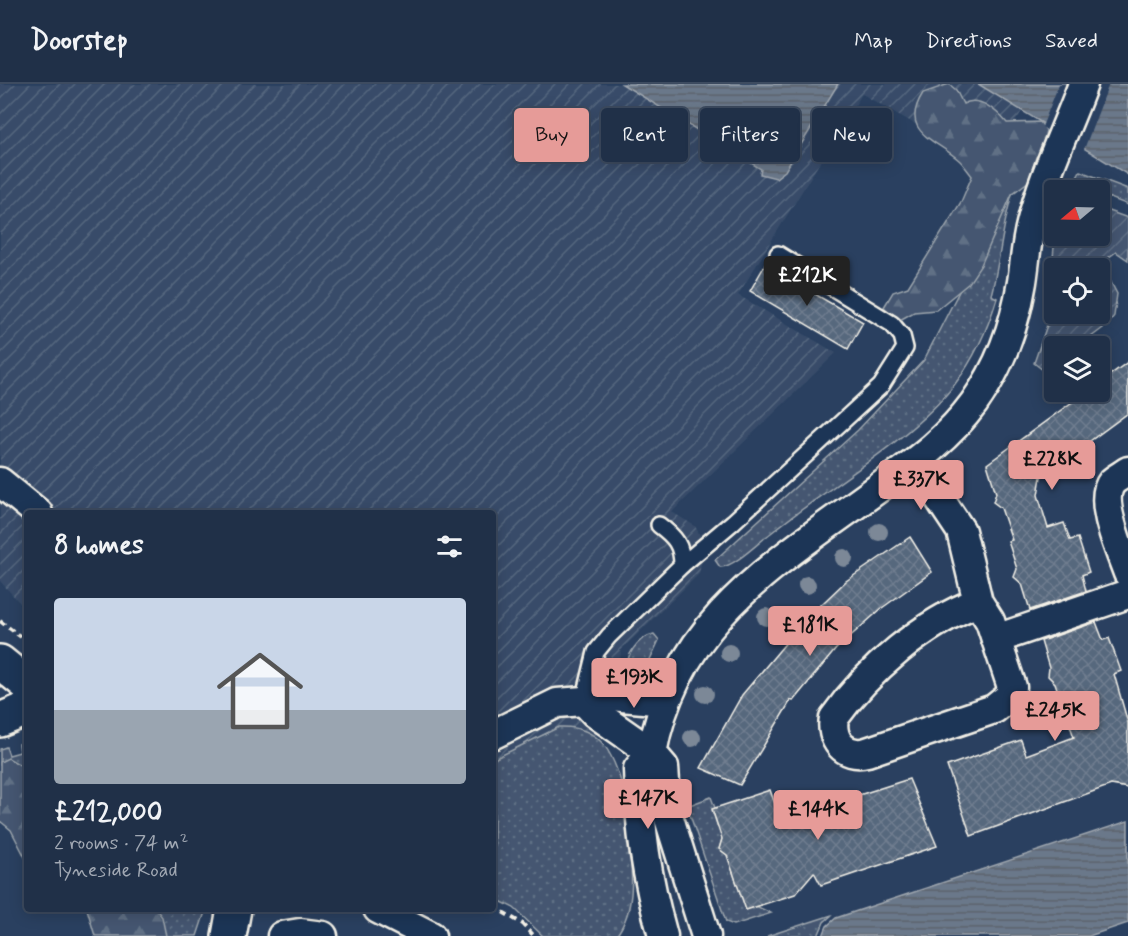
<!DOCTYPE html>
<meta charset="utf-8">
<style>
:root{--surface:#203048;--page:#2d3c52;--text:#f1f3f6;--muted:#a2a9b4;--line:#3d4b60;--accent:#e69b98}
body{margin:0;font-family:Mynerve,sans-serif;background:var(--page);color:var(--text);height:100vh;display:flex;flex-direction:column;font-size:22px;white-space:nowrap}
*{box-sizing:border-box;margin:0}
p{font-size:20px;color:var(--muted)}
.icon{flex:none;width:33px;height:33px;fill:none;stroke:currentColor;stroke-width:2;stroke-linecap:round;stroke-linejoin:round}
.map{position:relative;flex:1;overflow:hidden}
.side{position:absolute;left:24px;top:426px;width:472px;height:402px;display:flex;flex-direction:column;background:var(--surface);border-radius:6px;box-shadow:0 3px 15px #0003,0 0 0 2px var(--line)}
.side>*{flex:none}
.top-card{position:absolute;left:514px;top:24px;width:524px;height:54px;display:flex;gap:12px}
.needle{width:39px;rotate:251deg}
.buttons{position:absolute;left:1044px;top:96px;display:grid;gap:12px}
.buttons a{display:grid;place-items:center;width:66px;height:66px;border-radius:6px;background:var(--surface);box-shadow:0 3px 15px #0003,0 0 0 2px var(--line);font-size:30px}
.price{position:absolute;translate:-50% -51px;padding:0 14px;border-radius:6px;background:var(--accent);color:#111;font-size:20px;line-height:39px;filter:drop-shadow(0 2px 3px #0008)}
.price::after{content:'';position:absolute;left:50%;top:36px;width:18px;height:14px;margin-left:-9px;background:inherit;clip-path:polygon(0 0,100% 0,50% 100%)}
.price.on{background:#222;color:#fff}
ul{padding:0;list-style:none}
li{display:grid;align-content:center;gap:12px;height:318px;padding:0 30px}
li+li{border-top:2px solid var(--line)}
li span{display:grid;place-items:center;height:186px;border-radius:6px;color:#555}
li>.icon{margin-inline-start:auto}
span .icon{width:108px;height:108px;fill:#fffc;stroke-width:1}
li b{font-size:26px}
h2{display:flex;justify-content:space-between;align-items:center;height:72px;padding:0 30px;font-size:26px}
.chip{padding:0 21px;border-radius:6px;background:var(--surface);box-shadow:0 3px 15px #0003,0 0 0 2px var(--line);font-size:21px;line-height:54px}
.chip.on{background:var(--accent);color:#111}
header{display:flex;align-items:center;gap:36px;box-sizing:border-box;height:84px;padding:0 30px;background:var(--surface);border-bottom:2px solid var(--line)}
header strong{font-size:28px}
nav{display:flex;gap:33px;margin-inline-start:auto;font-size:21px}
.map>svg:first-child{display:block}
.industrial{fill:url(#industrial-furrows)}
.grass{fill:url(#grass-dots);stroke:#9ca4ac;stroke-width:1.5}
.forest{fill:url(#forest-firs);stroke:#9ca4ac;stroke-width:1.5}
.garden{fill:url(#garden-furrows);stroke:#9ca4ac;stroke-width:1.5;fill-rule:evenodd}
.water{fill:url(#water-rules);stroke:#a1a8b0;stroke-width:1.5}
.pier{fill:#2a4060}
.building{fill:url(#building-cross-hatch);stroke:#f4f1e8;stroke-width:1.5}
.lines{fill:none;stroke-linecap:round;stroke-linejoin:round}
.lane-casing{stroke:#f4f1e8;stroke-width:20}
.street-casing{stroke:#f4f1e8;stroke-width:33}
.primary-casing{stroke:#f4f1e8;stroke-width:38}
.path{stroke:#f4f1e8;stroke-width:4;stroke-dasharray:6 4.5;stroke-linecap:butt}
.lane{stroke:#1d3557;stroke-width:15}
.street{stroke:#1d3557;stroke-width:28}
.primary{stroke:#1d3557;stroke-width:33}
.tree{fill:#7c8897}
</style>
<header>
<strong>Doorstep</strong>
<nav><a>Map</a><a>Directions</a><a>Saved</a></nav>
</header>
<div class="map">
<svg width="1128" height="852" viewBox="0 0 1128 852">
<defs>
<pattern id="industrial-furrows" width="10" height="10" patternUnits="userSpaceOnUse" patternTransform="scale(1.5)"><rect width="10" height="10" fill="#374c69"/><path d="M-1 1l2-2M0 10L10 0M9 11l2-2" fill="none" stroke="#55667e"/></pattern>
<pattern id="grass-dots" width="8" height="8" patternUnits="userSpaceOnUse" patternTransform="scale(1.5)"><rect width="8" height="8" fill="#445771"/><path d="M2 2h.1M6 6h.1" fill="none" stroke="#607085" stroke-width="1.8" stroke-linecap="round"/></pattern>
<pattern id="forest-firs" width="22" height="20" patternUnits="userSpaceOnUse" patternTransform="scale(1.5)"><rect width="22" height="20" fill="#445771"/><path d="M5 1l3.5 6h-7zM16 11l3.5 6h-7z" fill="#607085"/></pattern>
<pattern id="garden-furrows" width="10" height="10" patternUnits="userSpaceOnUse" patternTransform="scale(1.5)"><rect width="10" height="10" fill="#445771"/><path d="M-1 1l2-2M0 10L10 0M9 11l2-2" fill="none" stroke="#607085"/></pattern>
<pattern id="water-rules" width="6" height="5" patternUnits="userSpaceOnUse" patternTransform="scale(1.5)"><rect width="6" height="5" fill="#6a788a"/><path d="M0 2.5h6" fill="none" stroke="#5b626b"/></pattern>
<pattern id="building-cross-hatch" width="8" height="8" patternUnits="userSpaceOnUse" patternTransform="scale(1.5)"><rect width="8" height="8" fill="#56677d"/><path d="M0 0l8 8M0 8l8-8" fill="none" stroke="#6f7d8f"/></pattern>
</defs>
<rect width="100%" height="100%" fill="#2a4060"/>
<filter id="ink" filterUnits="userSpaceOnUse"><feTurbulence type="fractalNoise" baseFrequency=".0167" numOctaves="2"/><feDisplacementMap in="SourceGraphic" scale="12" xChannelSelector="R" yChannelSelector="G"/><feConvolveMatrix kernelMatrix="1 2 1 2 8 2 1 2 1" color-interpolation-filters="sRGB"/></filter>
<g filter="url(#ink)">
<path class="industrial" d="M 0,0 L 1128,0 L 1128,91 L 1022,27 L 989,82 L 862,10 L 738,211 L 836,269 L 672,428 L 695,442 L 701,453 L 704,466 L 699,490 L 621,566 L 619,586 L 621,593 L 630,598 L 596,651 L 613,677 L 624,708 L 632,803 L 630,829 L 616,852 L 543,852 L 514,824 L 494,814 L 494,429 L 27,429 L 27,523 L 19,518 L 0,497 Z"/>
<g class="grass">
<path d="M 1080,87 L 1128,105 L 1128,121 L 1100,110 L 1100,106 L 1074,105 L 1072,102 Z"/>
<path d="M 1012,110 C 1002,143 1000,177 991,211 L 997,214 C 988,244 974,275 955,300 C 913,355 826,404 771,449 C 759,458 733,484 720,483 L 715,476 L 858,346 L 924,276 L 994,139 Z"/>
<path d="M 654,550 L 659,556 L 646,584 L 639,591 L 629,589 C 622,573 639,553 654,550 Z"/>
<path d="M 559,643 C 602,641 614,671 624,708 C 625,754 645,815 616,852 L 543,852 L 514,824 L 494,814 L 494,675 Z"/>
<path d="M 27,659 L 27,724 L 0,681 L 0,665 L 6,663 L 9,671 L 20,668 L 19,660 Z"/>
<path d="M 711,713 L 715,724 L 712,726 L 722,755 L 719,765 L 727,771 L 746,825 L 756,822 L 771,829 L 734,841 L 726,838 L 687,722 Z"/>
<path d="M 89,825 L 206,825 L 197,852 L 106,852 Z"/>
<path d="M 832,831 L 824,838 L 818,852 L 767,852 Z"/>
</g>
<g class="forest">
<path d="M 949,0 L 956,6 L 963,20 C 979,11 997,27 1007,39 L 1040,38 L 1046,46 L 1042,67 L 1036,73 L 1029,97 L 1012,110 L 981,181 L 969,199 L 936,226 L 914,228 L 898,237 L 884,223 L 893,208 L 908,203 L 961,118 L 972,92 C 968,87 964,81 960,77 C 936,55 898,49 923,9 Z"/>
<path d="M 8,674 L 27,685 L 27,777 L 11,746 L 0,737 L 0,678 Z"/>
<path d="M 87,825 L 156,825 L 162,833 L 166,852 L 95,852 Z"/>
</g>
<path class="garden" d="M 1100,124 L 1128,134 L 1128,176 L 1116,168 L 1101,179 L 1117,210 L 1114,232 L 1107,241 L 1079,262 L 1054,262 L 1054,281 L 1043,286 L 1034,279 L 1047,241 L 1055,152 L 1100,152 ZM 1054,184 L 1100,184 L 1100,230 L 1054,230 Z"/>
<g class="water">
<path d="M 622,0 L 838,0 L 785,87 L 776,94 L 760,90 L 761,85 Z"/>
<path d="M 978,0 L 1128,0 L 1128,91 Z"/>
<path d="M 1128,737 L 1128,839 L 1089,852 L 823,852 L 827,842 L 836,834 Z"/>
</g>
<path class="pier" d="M 1059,0 L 1109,0 L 1083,68 L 1042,43 Z"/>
<g class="building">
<path d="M 765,181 L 863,238 L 848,265 L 750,207 Z"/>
<path d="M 1128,278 L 1128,329 L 1041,393 L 1038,411 L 1048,444 L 1064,439 L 1070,456 L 1078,454 L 1089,488 L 1082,491 L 1086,507 L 1030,526 L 1022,500 L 1014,493 L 1017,485 L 1008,457 L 1012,456 L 1001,424 L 993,418 L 996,409 L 987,380 L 1086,308 L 1100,308 L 1100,298 Z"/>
<path d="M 910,453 L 932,488 L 882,524 L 836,565 L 793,617 L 791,616 L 740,701 L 701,684 L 742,611 L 804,537 L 846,497 Z"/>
<path d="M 1096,538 L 1103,556 L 1109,554 L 1121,587 L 1114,590 L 1128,639 L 1128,704 L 1111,701 L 971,752 L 947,682 L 1021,656 L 1026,671 L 1074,653 L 1055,599 L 1048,592 L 1049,584 L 1041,557 Z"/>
<path d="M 909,695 L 937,762 L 821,801 L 814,788 L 795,810 L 746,826 L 727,771 L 719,765 L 722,755 L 712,725 L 770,706 L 780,734 L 787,732 L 800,741 L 841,728 L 837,718 Z"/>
</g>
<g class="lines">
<defs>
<g id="lane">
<path d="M 682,481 L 733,438 L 881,302 L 905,264 L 902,252 L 892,240 L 778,170"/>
<path d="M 584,617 L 596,568 L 609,552 L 682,481 C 682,461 675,453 659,441"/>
</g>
<g id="street">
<path d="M 915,378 L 961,447 L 978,518 L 990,537 L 1012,603 L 1009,613 L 994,625 L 867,668 C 844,674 830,655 834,634 C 868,586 923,539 978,518"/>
<path d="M 1128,387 C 1123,391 1116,394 1112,398 C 1097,416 1121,469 1128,489"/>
<path d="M 0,398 L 38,429"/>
<path d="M 996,555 L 1128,510"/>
<path d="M 584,617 L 595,629 L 652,669 L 664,683 L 667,728 L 706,852"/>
<path d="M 494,650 L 557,619 L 584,617 L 600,611 L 665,617"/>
<path d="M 652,669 C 676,533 782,476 884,400 C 918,376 949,353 974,319 C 1000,283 1015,241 1022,198 C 1025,179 1026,159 1031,140 C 1043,92 1066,46 1083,0"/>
<path d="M 652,669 L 638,685 C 640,747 646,792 663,852"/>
<path d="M 378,825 L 431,852"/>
<path d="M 282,852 L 300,849 L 323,852"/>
</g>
<g id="primary">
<path d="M 0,578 L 27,600"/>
<path d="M 0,636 L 27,625"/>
<path d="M 229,852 L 234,825"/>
</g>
</defs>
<use href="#lane" class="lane-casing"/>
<use href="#street" class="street-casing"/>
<use href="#primary" class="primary-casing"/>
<g class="path">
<path d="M 0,537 L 21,553"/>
<path d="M 494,823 L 523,840 L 534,852"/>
</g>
<use href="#lane" class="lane"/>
<use href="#street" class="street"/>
<use href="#primary" class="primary"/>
</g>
<g class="tree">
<circle cx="879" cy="448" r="9"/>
<circle cx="844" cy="474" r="9"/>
<circle cx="807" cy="501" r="9"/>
<circle cx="766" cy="533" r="9"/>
<circle cx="729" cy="569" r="9"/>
<circle cx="705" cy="610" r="9"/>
<circle cx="692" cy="654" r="9"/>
</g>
</g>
</svg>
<div class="buttons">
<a><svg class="needle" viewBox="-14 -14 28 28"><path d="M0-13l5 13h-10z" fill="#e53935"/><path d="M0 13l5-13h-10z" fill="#a2a9b4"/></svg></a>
<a><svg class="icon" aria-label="locate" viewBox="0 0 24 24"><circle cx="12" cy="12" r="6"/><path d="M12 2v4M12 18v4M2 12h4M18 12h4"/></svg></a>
<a><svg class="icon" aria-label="layers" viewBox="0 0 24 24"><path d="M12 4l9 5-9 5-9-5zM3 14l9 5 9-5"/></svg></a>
</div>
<b class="price on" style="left:807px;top:223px">£212K</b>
<b class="price" style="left:1052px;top:407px">£228K</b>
<b class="price" style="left:921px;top:427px">£337K</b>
<b class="price" style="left:810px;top:573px">£181K</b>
<b class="price" style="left:634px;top:625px">£193K</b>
<b class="price" style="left:1055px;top:658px">£245K</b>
<b class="price" style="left:648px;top:746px">£147K</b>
<b class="price" style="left:818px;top:757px">£144K</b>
<div class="top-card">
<a class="chip on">Buy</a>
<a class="chip">Rent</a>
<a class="chip">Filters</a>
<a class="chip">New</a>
</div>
<section class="side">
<h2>8 homes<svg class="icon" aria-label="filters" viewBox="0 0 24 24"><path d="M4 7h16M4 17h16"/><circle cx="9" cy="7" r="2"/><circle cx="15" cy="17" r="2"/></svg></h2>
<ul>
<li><span style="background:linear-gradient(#c9d6e8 60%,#9aa5b1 0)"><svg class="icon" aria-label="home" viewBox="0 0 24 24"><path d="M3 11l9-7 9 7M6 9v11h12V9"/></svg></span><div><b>£212,000</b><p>2 rooms · 74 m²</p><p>Tyneside Road</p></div></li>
</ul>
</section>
</div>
